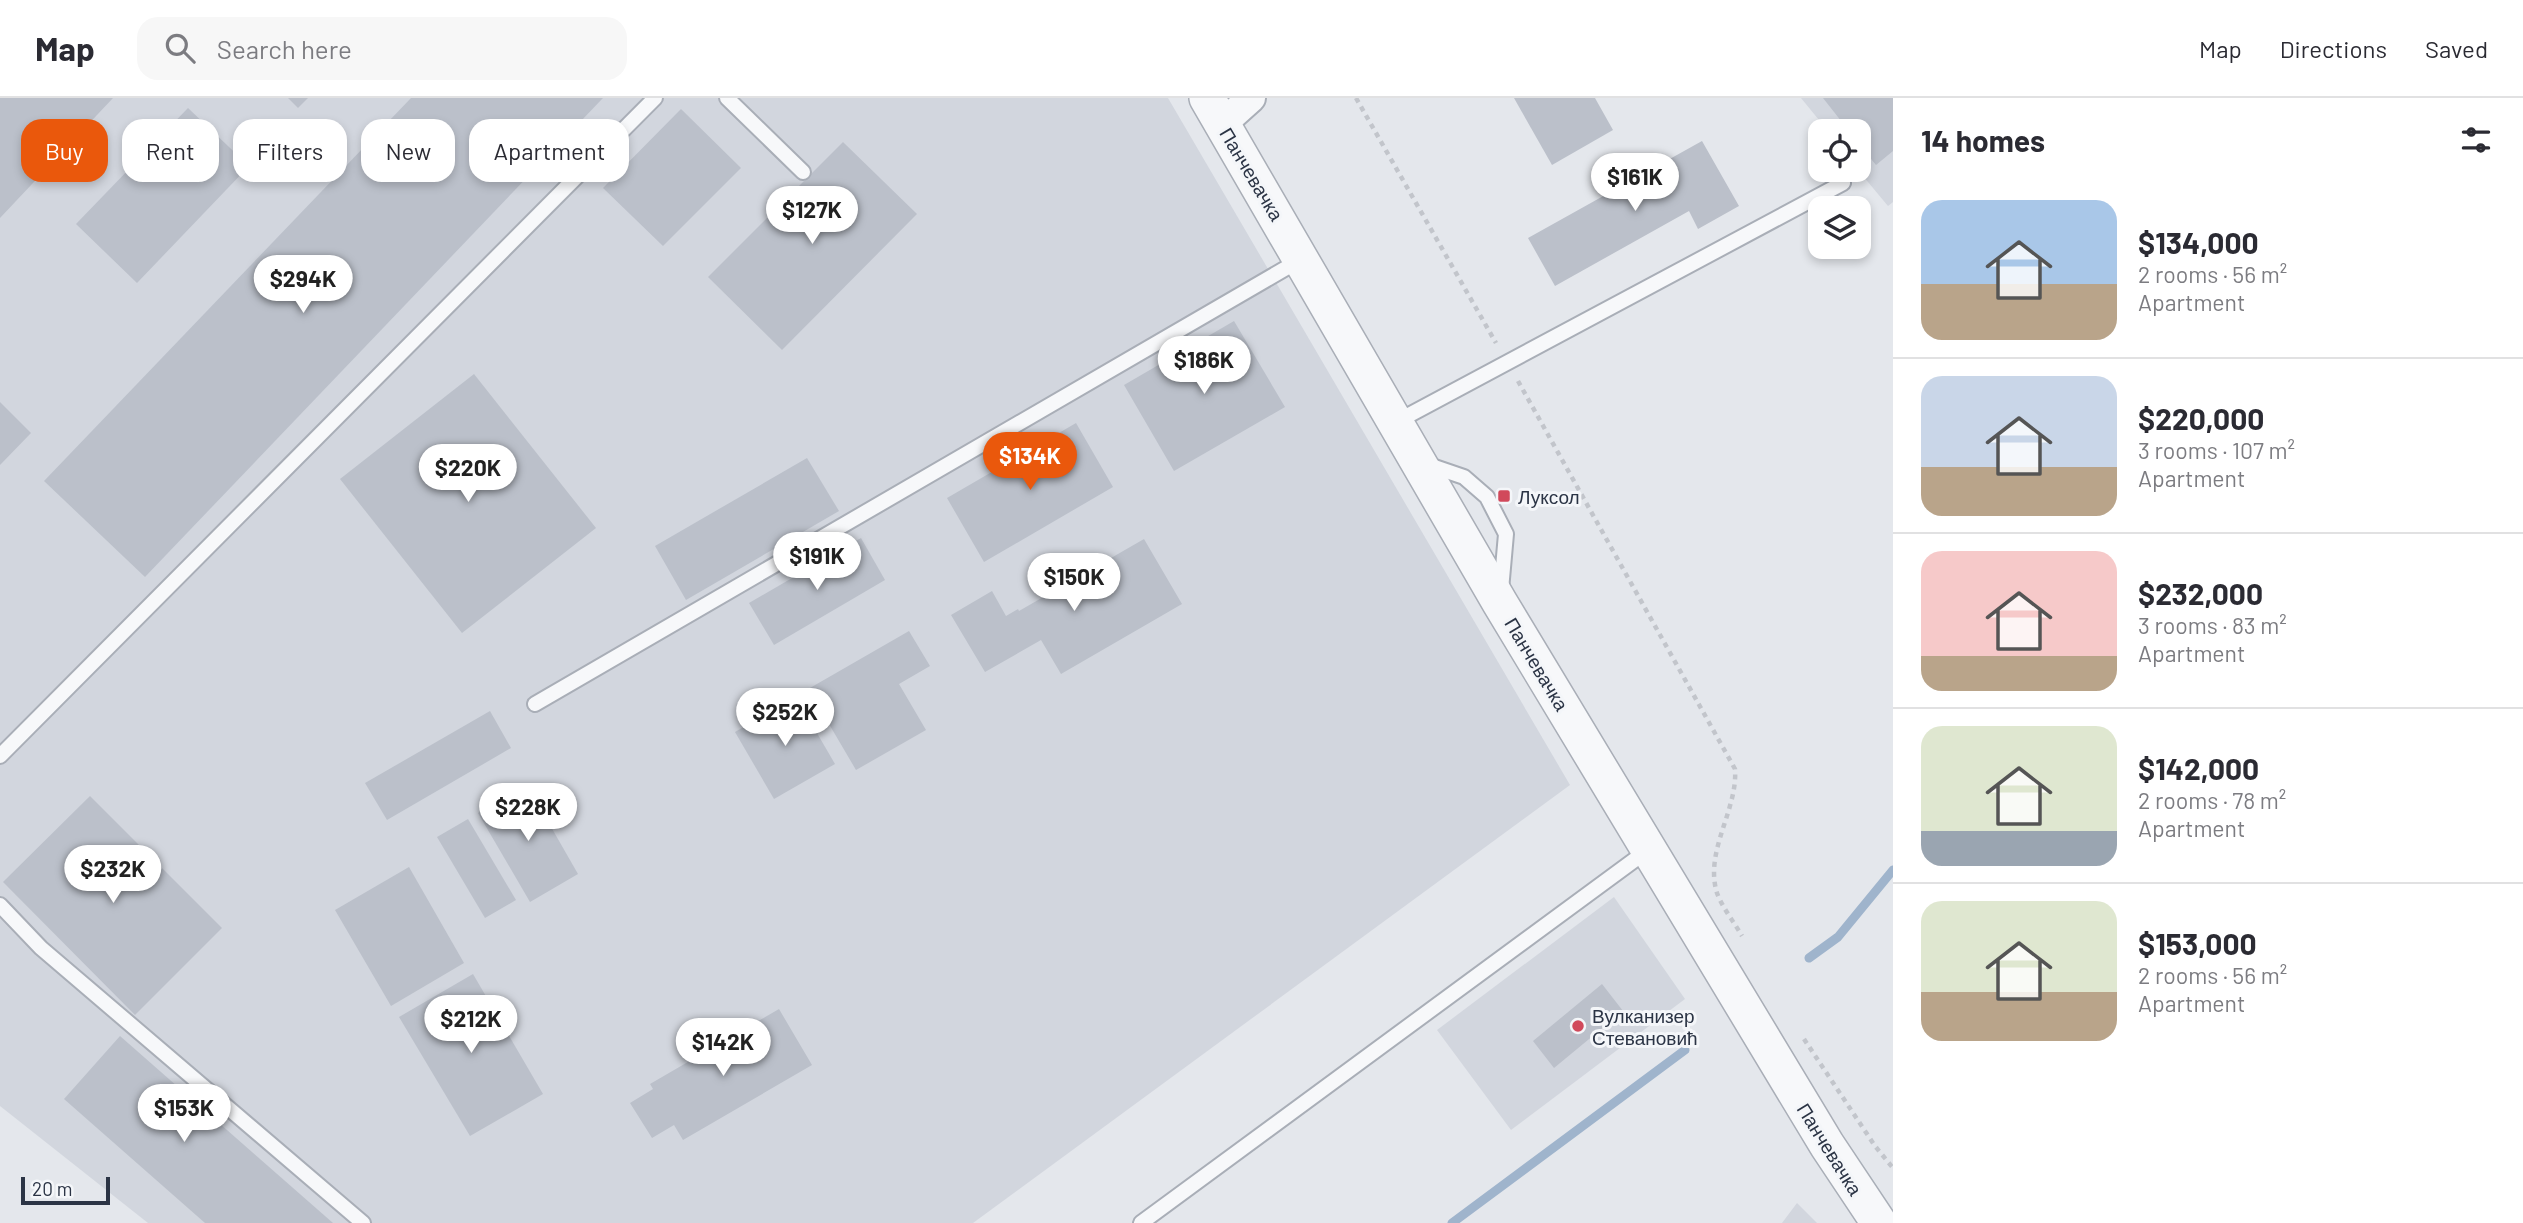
<!DOCTYPE html>
<meta charset="utf-8">
<style>
:root{--surface:#fff;--page:#f7f7f7;--text:#2b2b33;--muted:#7c7c81;--line:#e1e1e2;--accent:#ea580c}
body{margin:0;font-family:Barlow,sans-serif;background:var(--page);color:var(--text);height:100vh;display:flex;flex-direction:column;font-size:26px;white-space:nowrap}
*{box-sizing:border-box;margin:0}
p{font-size:23px;color:var(--muted)}
.icon{flex:none;width:38px;height:38px;fill:none;stroke:currentColor;stroke-width:2;stroke-linecap:round;stroke-linejoin:round}
.map{position:relative;flex:1;overflow:hidden}
.side{display:flex;flex-direction:column;background:var(--surface);width:630px}
.side>*{flex:none}
.hud{position:absolute;left:21px;top:21px;width:665px;height:63px;display:flex;gap:14px}
.fabs{position:absolute;left:1808px;top:21px;display:grid;gap:14px}
.fabs a{display:grid;place-items:center;width:63px;height:63px;border-radius:14px;background:var(--surface);box-shadow:0 4px 10px #0003;font-size:35px}
.scale{position:absolute;left:21px;bottom:18px;width:89px;box-sizing:border-box;padding-left:7px;border:4px solid #2b3445;border-top:0;font-size:19px;line-height:24px;white-space:nowrap;color:#2b3445;-webkit-text-stroke:5px #f4f6f9;paint-order:stroke}
.price{position:absolute;translate:-50% -60px;padding:0 16px;border-radius:24px;background:#fff;color:#222;font-size:23px;line-height:46px;filter:drop-shadow(0 2px 4px #0008)}
.price::after{content:'';position:absolute;left:50%;top:42px;width:21px;height:16px;margin-left:-10px;background:inherit;clip-path:polygon(0 0,100% 0,50% 100%)}
.price.selected{background:var(--accent);color:#fff}
ul{padding:0;list-style:none}
li{display:flex;align-items:center;gap:21px;height:175px;padding:0 28px}
li+li{border-top:2px solid var(--line)}
li span{display:grid;place-items:center;flex:none;width:196px;height:140px;border-radius:21px;color:#555}
li>.icon{margin-inline-start:auto}
span .icon{width:84px;height:84px;fill:#fffc;stroke-width:1}
li b{font-size:30px}
h2{display:flex;justify-content:space-between;align-items:center;height:84px;padding:0 28px;font-size:30px}
.chip{padding:0 24px;border-radius:21px;background:var(--surface);box-shadow:0 4px 10px #0003;font-size:24px;line-height:63px}
.chip.selected{background:var(--accent);color:#fff}
header{display:flex;align-items:center;gap:42px;box-sizing:border-box;height:98px;padding:0 35px;background:var(--surface);border-bottom:2px solid var(--line)}
header strong{font-size:33px}
nav{display:flex;gap:38px;margin-inline-start:auto;font-size:24px}
.search{width:490px;height:63px;background:var(--page);display:flex;align-items:center;gap:18px;box-sizing:border-box;padding:0 24px;border-radius:21px;color:var(--muted);font-size:26px}
main{display:flex;flex:1;min-height:0}
.map>svg:first-child{display:block}
.built{fill:#d2d6de}
.lines{fill:none;stroke-linecap:round;stroke-linejoin:round}
.stream{stroke:#9fb4cc;stroke-width:9}
.building{fill:#bbc0ca}
.service-casing{stroke:#a9aeb7;stroke-width:18}
.minor-casing{stroke:#a9aeb7;stroke-width:32}
.tertiary-casing{stroke:#a9aeb7;stroke-width:38}
.path{stroke:#c2c5cb;stroke-width:4.5;stroke-dasharray:5 5;stroke-linecap:butt}
.service{stroke:#f7f8fa;stroke-width:14}
.minor{stroke:#f7f8fa;stroke-width:28}
.tertiary{stroke:#f7f8fa;stroke-width:35}
.poi-dot{fill:#d1495b;stroke:#f4f6f9;stroke-width:2.5}
.labels{text-anchor:middle;dominant-baseline:central;stroke-width:6;stroke-linejoin:round;paint-order:stroke}
.street-label{font-size:19px;fill:#2b3445;stroke:#f4f6f9}
.poi-label{font-size:19px;fill:#2b3445;stroke:#f4f6f9;text-anchor:start}
</style>
<header>
<strong>Map</strong>
<div class="search"><svg class="icon" aria-label="search" viewBox="0 0 24 24"><circle cx="10" cy="10" r="6"/><path d="M15 15l6 6"/></svg>Search here</div>
<nav><a>Map</a><a>Directions</a><a>Saved</a></nav>
</header>
<main>
<div class="map">
<svg width="1893" height="1125" viewBox="0 0 1893 1125">
<rect width="100%" height="100%" fill="#e4e7ec"/>
<g class="built">
<path d="M 0,0 L 1168,0 L 1570,687 L 973,1125 L 148,1125 L 0,1008 Z"/>
<path d="M 1801,0 L 1893,0 L 1893,104 L 1888,108 L 1858,72 L 1858,33 L 1828,33 Z"/>
<path d="M 1614,799 L 1685,901 L 1511,1032 L 1437,932 Z"/>
<path d="M 1797,1105 L 1817,1125 L 1782,1125 Z"/>
</g>
<g class="lines">
<g class="stream">
<path d="M 1809,860 L 1838,839 L 1893,772"/>
<path d="M 1452,1125 L 1685,952"/>
</g>
</g>
<g class="building">
<path d="M 0,0 L 113,0 L 0,120 Z"/>
<path d="M 288,0 L 308,0 L 298,10 Z"/>
<path d="M 411,0 L 603,0 L 145,479 L 44,383 Z"/>
<path d="M 1514,0 L 1595,0 L 1613,32 L 1552,67 Z"/>
<path d="M 1823,0 L 1893,0 L 1893,53 L 1876,67 L 1858,45 L 1858,33 L 1849,33 Z"/>
<path d="M 188,10 L 249,68 L 137,185 L 76,126 Z"/>
<path d="M 681,11 L 741,70 L 663,148 L 603,90 Z"/>
<path d="M 1702,43 L 1739,108 L 1698,131 L 1689,113 L 1555,188 L 1528,140 Z"/>
<path d="M 843,44 L 917,116 L 782,252 L 708,179 Z"/>
<path d="M 1234,223 L 1285,309 L 1174,373 L 1124,287 Z"/>
<path d="M 474,276 L 596,430 L 462,535 L 340,381 Z"/>
<path d="M 0,304 L 31,335 L 0,367 Z"/>
<path d="M 1076,325 L 1113,389 L 984,464 L 947,400 Z"/>
<path d="M 807,360 L 839,413 L 686,502 L 655,448 Z"/>
<path d="M 861,440 L 885,482 L 774,547 L 749,505 Z"/>
<path d="M 1144,441 L 1182,506 L 1061,576 L 1041,542 L 985,574 L 951,517 L 992,493 L 1006,518 L 1018,511 L 1019,513 Z"/>
<path d="M 909,533 L 930,568 L 899,586 L 926,632 L 856,672 L 829,626 L 824,629 L 803,594 Z"/>
<path d="M 796,599 L 835,666 L 774,701 L 735,634 Z"/>
<path d="M 490,613 L 511,650 L 387,722 L 365,685 Z"/>
<path d="M 527,687 L 578,776 L 530,804 L 478,715 Z"/>
<path d="M 90,698 L 222,830 L 135,917 L 3,784 Z"/>
<path d="M 468,721 L 516,802 L 485,820 L 437,739 Z"/>
<path d="M 409,769 L 464,865 L 391,908 L 335,812 Z"/>
<path d="M 473,876 L 543,996 L 470,1038 L 399,919 Z"/>
<path d="M 1602,886 L 1623,913 L 1554,970 L 1533,943 Z"/>
<path d="M 779,911 L 812,967 L 683,1042 L 674,1027 L 652,1040 L 630,1005 L 653,991 L 650,986 Z"/>
<path d="M 120,938 L 333,1125 L 205,1125 L 64,1001 Z"/>
</g>
<g class="lines">
<defs>
<g id="service">
<path d="M 727,0 L 803,74"/>
<path d="M 1396,324 L 1843,85"/>
<path d="M 1426,366 L 1464,379 L 1487,399 L 1506,436 L 1501,492"/>
<path d="M 535,606 L 1300,162"/>
<path d="M 0,658 L 655,0"/>
<path d="M 0,807 L 41,850 L 363,1125"/>
<path d="M 1141,1125 L 1648,752"/>
</g>
<path id="minor" d="M 1222,26 L 1251,0"/>
<path id="tertiary" d="M 1207,0 L 1500,505 L 1827,1047 L 1879,1125"/>
</defs>
<use href="#service" class="service-casing"/>
<use href="#minor" class="minor-casing"/>
<use href="#tertiary" class="tertiary-casing"/>
<g class="path">
<path d="M 1356,0 L 1496,245"/>
<path d="M 1518,283 L 1735,671 C 1738,712 1704,753 1717,795 C 1722,809 1734,824 1742,838"/>
<path d="M 1804,941 L 1875,1048 L 1893,1070"/>
</g>
<use href="#service" class="service"/>
<use href="#minor" class="minor"/>
<use href="#tertiary" class="tertiary"/>
</g>
<g class="poi-dot">
<rect x="1497" y="391" width="14" height="14" rx="3.5"/>
<circle cx="1578" cy="928" r="7"/>
</g>
<g class="labels">
<g class="street-label">
<text transform="translate(1252 76) rotate(59)">Панчевачка</text>
<text transform="translate(1537 566) rotate(59)">Панчевачка</text>
<text transform="translate(1830 1051) rotate(58)">Панчевачка</text>
</g>
<g class="poi-label">
<text x="1518" y="398">Луксол</text>
<text x="1592" y="917">Вулканизер<tspan x="1592" dy="22">Стевановић</tspan></text>
</g>
</g>
</svg>
<div class="fabs">
<a><svg class="icon" aria-label="locate" viewBox="0 0 24 24"><circle cx="12" cy="12" r="6"/><path d="M12 2v4M12 18v4M2 12h4M18 12h4"/></svg></a>
<a><svg class="icon" aria-label="layers" viewBox="0 0 24 24"><path d="M12 4l9 5-9 5-9-5zM3 14l9 5 9-5"/></svg></a>
</div>
<div class="scale">20 m</div>
<b class="price" style="left:1635px;top:115px">$161K</b>
<b class="price" style="left:812px;top:148px">$127K</b>
<b class="price" style="left:303px;top:217px">$294K</b>
<b class="price" style="left:1204px;top:298px">$186K</b>
<b class="price selected" style="left:1030px;top:394px">$134K</b>
<b class="price" style="left:468px;top:406px">$220K</b>
<b class="price" style="left:817px;top:494px">$191K</b>
<b class="price" style="left:1074px;top:515px">$150K</b>
<b class="price" style="left:785px;top:650px">$252K</b>
<b class="price" style="left:528px;top:745px">$228K</b>
<b class="price" style="left:113px;top:807px">$232K</b>
<b class="price" style="left:471px;top:957px">$212K</b>
<b class="price" style="left:723px;top:980px">$142K</b>
<b class="price" style="left:184px;top:1046px">$153K</b>
<div class="hud">
<a class="chip selected">Buy</a>
<a class="chip">Rent</a>
<a class="chip">Filters</a>
<a class="chip">New</a>
<a class="chip">Apartment</a>
</div>
</div>
<section class="side">
<h2>14 homes<svg class="icon" aria-label="filters" viewBox="0 0 24 24"><path d="M4 7h16M4 17h16"/><circle cx="9" cy="7" r="2"/><circle cx="15" cy="17" r="2"/></svg></h2>
<ul>
<li><span style="background:linear-gradient(#a9c7e8 60%,#b9a48a 0)"><svg class="icon" aria-label="home" viewBox="0 0 24 24"><path d="M3 11l9-7 9 7M6 9v11h12V9"/></svg></span><div><b>$134,000</b><p>2 rooms · 56 m²</p><p>Apartment</p></div></li>
<li><span style="background:linear-gradient(#c9d6e8 65%,#b9a48a 0)"><svg class="icon" aria-label="home" viewBox="0 0 24 24"><path d="M3 11l9-7 9 7M6 9v11h12V9"/></svg></span><div><b>$220,000</b><p>3 rooms · 107 m²</p><p>Apartment</p></div></li>
<li><span style="background:linear-gradient(#f6c9c9 75%,#b9a48a 0)"><svg class="icon" aria-label="home" viewBox="0 0 24 24"><path d="M3 11l9-7 9 7M6 9v11h12V9"/></svg></span><div><b>$232,000</b><p>3 rooms · 83 m²</p><p>Apartment</p></div></li>
<li><span style="background:linear-gradient(#dfe7d0 75%,#9aa5b1 0)"><svg class="icon" aria-label="home" viewBox="0 0 24 24"><path d="M3 11l9-7 9 7M6 9v11h12V9"/></svg></span><div><b>$142,000</b><p>2 rooms · 78 m²</p><p>Apartment</p></div></li>
<li><span style="background:linear-gradient(#dfe7d0 65%,#b9a48a 0)"><svg class="icon" aria-label="home" viewBox="0 0 24 24"><path d="M3 11l9-7 9 7M6 9v11h12V9"/></svg></span><div><b>$153,000</b><p>2 rooms · 56 m²</p><p>Apartment</p></div></li>
</ul>
</section>
</main>
